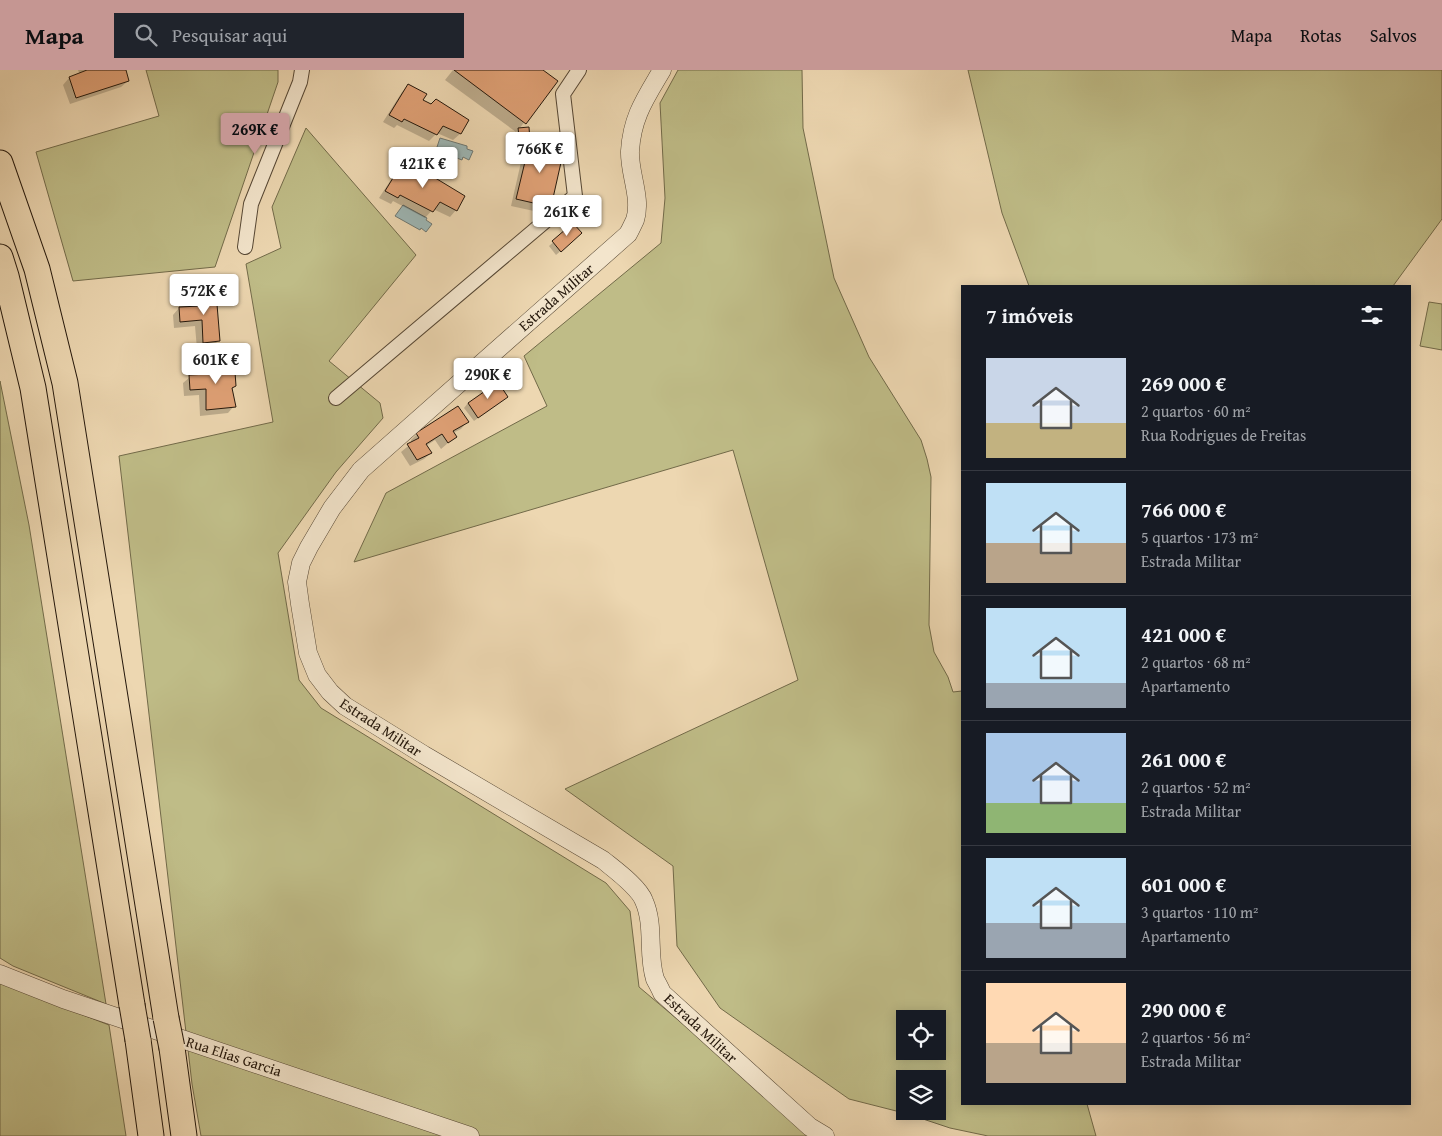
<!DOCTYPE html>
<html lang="pt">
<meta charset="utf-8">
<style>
:root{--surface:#171b24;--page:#20242c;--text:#f1f3f6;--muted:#9ea1a6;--line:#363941;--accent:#c59692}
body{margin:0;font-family:"Gentium Book Plus",serif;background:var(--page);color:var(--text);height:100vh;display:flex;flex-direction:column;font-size:19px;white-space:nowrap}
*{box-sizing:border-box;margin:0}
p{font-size:16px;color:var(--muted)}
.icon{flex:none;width:28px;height:28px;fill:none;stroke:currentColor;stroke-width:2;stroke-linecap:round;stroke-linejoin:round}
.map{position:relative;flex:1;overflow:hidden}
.details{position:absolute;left:961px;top:215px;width:450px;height:820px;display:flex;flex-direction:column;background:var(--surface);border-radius:0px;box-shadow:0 2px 12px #0003}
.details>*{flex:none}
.controls{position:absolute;left:896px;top:940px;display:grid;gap:10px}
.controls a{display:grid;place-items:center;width:50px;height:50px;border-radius:0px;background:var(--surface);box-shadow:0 2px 12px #0003;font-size:25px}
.price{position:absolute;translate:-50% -42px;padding:0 11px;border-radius:5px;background:#fff;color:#222;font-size:16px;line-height:32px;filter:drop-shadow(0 1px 2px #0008)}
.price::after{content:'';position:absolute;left:50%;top:30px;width:15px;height:11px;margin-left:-8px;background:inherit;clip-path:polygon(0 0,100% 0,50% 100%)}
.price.selected{background:var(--accent);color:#111}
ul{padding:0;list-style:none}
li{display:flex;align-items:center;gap:15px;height:125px;padding:0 25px}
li+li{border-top:1px solid var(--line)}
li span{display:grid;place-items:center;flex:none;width:140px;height:100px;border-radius:0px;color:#555}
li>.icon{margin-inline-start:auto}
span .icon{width:60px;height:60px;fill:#fffc;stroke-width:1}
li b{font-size:21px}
h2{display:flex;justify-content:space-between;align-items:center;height:60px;padding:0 25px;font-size:21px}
header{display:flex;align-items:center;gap:30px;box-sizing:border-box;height:70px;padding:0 25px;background:var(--accent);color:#111}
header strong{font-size:24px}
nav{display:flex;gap:28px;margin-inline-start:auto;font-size:18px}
.search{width:350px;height:45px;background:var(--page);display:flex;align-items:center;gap:12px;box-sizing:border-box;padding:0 18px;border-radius:0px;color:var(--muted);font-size:19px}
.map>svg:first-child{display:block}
.green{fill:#bfbc87;stroke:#726a49;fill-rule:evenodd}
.water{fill:#9db7b6;stroke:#6d7772}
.shadow{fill:#0003}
.building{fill:#e0a176;stroke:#24170b}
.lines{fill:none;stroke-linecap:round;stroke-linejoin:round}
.minor-casing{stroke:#564734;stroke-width:16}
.tertiary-casing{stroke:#564734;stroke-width:19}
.motorway-casing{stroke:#24170b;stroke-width:27}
.minor{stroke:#f3e5cc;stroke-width:14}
.tertiary{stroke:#f3e5cc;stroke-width:18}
.motorway{stroke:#edd7b1;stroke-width:25}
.motorway-bridge-casing{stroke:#24170b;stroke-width:27;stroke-linecap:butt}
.motorway-bridge{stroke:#edd7b1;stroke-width:25}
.labels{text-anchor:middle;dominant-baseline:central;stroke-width:4;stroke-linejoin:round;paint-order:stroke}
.street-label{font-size:15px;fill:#24170b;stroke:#f3e5cc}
</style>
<header>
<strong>Mapa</strong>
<div class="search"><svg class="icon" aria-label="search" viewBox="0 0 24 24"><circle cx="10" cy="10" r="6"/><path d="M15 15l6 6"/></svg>Pesquisar aqui</div>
<nav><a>Mapa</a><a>Rotas</a><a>Salvos</a></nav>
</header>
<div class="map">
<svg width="1442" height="1066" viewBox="0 0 1442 1066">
<rect width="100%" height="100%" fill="#edd7b1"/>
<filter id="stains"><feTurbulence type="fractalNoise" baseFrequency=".004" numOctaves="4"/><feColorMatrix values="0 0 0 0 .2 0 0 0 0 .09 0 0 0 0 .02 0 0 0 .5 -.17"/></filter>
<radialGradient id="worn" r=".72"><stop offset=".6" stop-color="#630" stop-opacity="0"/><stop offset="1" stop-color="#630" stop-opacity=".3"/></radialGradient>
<g class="green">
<path d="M 146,0 L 278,0 L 278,12 L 215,197 L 73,211 L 36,82 L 159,46 Z"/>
<path d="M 678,0 L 802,0 L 803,58 L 834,208 L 869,287 L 921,370 L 927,389 L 931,407 L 929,555 L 934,582 L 948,607 L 953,622 L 962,621 L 962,1034 L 1087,1034 L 1096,1066 L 988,1066 L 950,1058 L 908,1044 L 849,1029 L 720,938 L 677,876 L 673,796 L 565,719 L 798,610 L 733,380 L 354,492 L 386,423 L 547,336 L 524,286 L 661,173 L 665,128 L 660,33 ZM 905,949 L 938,949 L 938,981 L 905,981 ZM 905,1009 L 938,1009 L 938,1041 L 905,1041 Z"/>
<path d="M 968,0 L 1442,0 L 1442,149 L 1393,216 L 1029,216 L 1002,143 Z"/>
<path d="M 306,58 L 416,185 L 329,291 L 380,333 L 383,348 L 336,402 L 278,483 L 299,610 L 321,638 L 606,813 L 630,841 L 639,917 L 816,1066 L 201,1066 L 192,1014 L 119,386 L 273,352 L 246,194 L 281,178 L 272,137 Z"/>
<path d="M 1429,232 L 1442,234 L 1442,280 L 1420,276 Z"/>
<path d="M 0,311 L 29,455 L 106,934 L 13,896 L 0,888 Z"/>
<path d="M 0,913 L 109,955 L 126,1066 L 0,1066 Z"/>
</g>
<g class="water">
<path d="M 440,68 L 467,76 L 467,79 L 473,81 L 469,90 L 463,87 L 462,90 L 436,80 Z"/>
<path d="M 403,135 L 427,148 L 426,150 L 432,154 L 426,162 L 421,158 L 420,160 L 395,146 Z"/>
</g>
<g class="shadow">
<path d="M 78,0 L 125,0 L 128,11 L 121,17 L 70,34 L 63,15 L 69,8 L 80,5 Z"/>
<path d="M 453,0 L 541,0 L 556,11 L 519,59 L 528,58 L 529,71 L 519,74 L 517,61 L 516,62 L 445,10 Z"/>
<path d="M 408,16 L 421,31 L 431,36 L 460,64 L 453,70 L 437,63 L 429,71 L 397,55 L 394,58 L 383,52 L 402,22 Z"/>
<path d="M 530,72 L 550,136 L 543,143 L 511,136 L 524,79 Z"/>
<path d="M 405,92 L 417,107 L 456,140 L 450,147 L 433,139 L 425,148 L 393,131 L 391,134 L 379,128 L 398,99 Z"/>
<path d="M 573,155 L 577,167 L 556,185 L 549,176 Z"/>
<path d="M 200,224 L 219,270 L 212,277 L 197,279 L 195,256 L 174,258 L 173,245 L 179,238 L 194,238 L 193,231 Z"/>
<path d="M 206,291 L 229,304 L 235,316 L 231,320 L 234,336 L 228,343 L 200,346 L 199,325 L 184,326 L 183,313 L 190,307 L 201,306 L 200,298 Z"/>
<path d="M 506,327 L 474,351 L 464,338 L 468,333 Z"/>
<path d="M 467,352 L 461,359 L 453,363 L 455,367 L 441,379 L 435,370 L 426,376 L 431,383 L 424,389 L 410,396 L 401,382 L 412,373 L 411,370 L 417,364 Z"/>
</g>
<g class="building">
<path d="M 126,0 L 129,11 L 76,28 L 69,7 L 87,0 Z"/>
<path d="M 454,0 L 543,0 L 558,11 L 526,54 Z"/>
<path d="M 408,14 L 427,24 L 423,30 L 431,34 L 436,29 L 469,50 L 461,64 L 443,56 L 437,65 L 404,49 L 402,52 L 389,45 Z"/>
<path d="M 529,57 L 530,71 L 520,73 L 518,58 Z"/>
<path d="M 530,71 L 564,79 L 551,137 L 516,129 Z"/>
<path d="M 404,90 L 423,100 L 419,107 L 426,111 L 432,106 L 465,126 L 457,141 L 440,132 L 433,142 L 400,125 L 398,128 L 385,121 Z"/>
<path d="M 573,153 L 582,163 L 561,182 L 552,171 Z"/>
<path d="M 216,222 L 220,271 L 203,273 L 202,250 L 180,252 L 179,237 L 200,236 L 199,223 Z"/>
<path d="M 229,289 L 230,303 L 235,302 L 236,316 L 232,318 L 236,337 L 206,340 L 206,319 L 190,320 L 189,305 L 208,304 L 206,290 Z"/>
<path d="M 498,312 L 508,327 L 478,348 L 468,333 Z"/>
<path d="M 458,336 L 469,352 L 453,361 L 457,367 L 448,373 L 442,364 L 426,374 L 432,383 L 417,390 L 407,374 L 419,368 L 416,363 Z"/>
</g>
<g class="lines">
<defs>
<g id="minor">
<path d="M 245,177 L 251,134 L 300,12 L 302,0"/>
<path d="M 336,328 L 575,126 L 563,24 L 579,0"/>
</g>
<g id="tertiary">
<path d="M 662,0 C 645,29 632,47 630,81 C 629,103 642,128 635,150 C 633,154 631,159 628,164 L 361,400 L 332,438 L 309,477 L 301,493 L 297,512 L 300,534 L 308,583 L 317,605 L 330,622 L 345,636 L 424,685 L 603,790 C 614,799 639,817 644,831 C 655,856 647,884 655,909 C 657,913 660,918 662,923 L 810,1057 L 825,1066"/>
<path d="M 0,904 L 63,929 L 470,1066"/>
</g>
<g id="motorway">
<path d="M 0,93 L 37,199 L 65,313 L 166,948"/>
<path d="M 0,187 L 6,206 L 33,318 L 132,935"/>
<path d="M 138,970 L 151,1066"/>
<path d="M 172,978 L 184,1066"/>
</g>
</defs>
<use href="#minor" class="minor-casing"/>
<use href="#tertiary" class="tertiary-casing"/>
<use href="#motorway" class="motorway-casing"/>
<use href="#minor" class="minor"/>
<use href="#tertiary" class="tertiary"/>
<use href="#motorway" class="motorway"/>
<defs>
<g id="motorway-bridge">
<path d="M 132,935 L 138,970"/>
<path d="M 166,948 L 172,978"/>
</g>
</defs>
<use href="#motorway-bridge" class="motorway-bridge-casing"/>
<use href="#motorway-bridge" class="motorway-bridge"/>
</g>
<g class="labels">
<g class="street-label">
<text transform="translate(556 227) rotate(-41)">Estrada Militar</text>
<text transform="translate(381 657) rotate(33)">Estrada Militar</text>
<text transform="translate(701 958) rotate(43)">Estrada Militar</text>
<text transform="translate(234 986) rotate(18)">Rua Elias Garcia</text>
</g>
</g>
<rect width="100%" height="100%" filter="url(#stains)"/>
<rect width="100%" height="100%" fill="url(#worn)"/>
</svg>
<div class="controls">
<a><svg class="icon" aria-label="locate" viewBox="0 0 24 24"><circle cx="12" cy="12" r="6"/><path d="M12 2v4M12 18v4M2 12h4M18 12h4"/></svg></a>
<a><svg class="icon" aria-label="layers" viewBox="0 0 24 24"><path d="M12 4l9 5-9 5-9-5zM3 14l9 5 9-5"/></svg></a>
</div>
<b class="price selected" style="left:255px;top:85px">269K €</b>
<b class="price" style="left:540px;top:104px">766K €</b>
<b class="price" style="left:423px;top:119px">421K €</b>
<b class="price" style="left:567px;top:167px">261K €</b>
<b class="price" style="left:204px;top:246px">572K €</b>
<b class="price" style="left:216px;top:315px">601K €</b>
<b class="price" style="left:488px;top:330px">290K €</b>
<section class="details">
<h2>7 imóveis<svg class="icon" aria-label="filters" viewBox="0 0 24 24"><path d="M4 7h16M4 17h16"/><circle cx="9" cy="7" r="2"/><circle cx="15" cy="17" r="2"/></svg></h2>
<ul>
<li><span style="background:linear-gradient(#c9d6e8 65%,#c2b280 0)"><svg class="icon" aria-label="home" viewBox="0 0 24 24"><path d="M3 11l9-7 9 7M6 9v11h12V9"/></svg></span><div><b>269 000 €</b><p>2 quartos · 60 m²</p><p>Rua Rodrigues de Freitas</p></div></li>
<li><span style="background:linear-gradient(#bfe0f5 60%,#b9a48a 0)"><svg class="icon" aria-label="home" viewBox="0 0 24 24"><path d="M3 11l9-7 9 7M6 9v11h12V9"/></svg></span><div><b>766 000 €</b><p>5 quartos · 173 m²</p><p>Estrada Militar</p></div></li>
<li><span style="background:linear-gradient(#bfe0f5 75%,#9aa5b1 0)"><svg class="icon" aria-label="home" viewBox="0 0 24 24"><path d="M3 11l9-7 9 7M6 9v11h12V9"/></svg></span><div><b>421 000 €</b><p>2 quartos · 68 m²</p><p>Apartamento</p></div></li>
<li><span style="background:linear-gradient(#a9c7e8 70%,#8fb573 0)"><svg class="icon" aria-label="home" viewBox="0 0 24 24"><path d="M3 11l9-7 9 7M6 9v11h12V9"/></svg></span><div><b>261 000 €</b><p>2 quartos · 52 m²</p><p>Estrada Militar</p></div></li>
<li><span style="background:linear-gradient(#bfe0f5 65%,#9aa5b1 0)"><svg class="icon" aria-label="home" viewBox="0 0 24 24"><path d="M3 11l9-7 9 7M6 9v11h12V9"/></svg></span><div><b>601 000 €</b><p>3 quartos · 110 m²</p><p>Apartamento</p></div></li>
<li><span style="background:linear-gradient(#ffd9b3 60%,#b9a48a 0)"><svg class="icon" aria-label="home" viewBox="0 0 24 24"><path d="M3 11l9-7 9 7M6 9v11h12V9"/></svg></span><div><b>290 000 €</b><p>2 quartos · 56 m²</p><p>Estrada Militar</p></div></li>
</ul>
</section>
</div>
